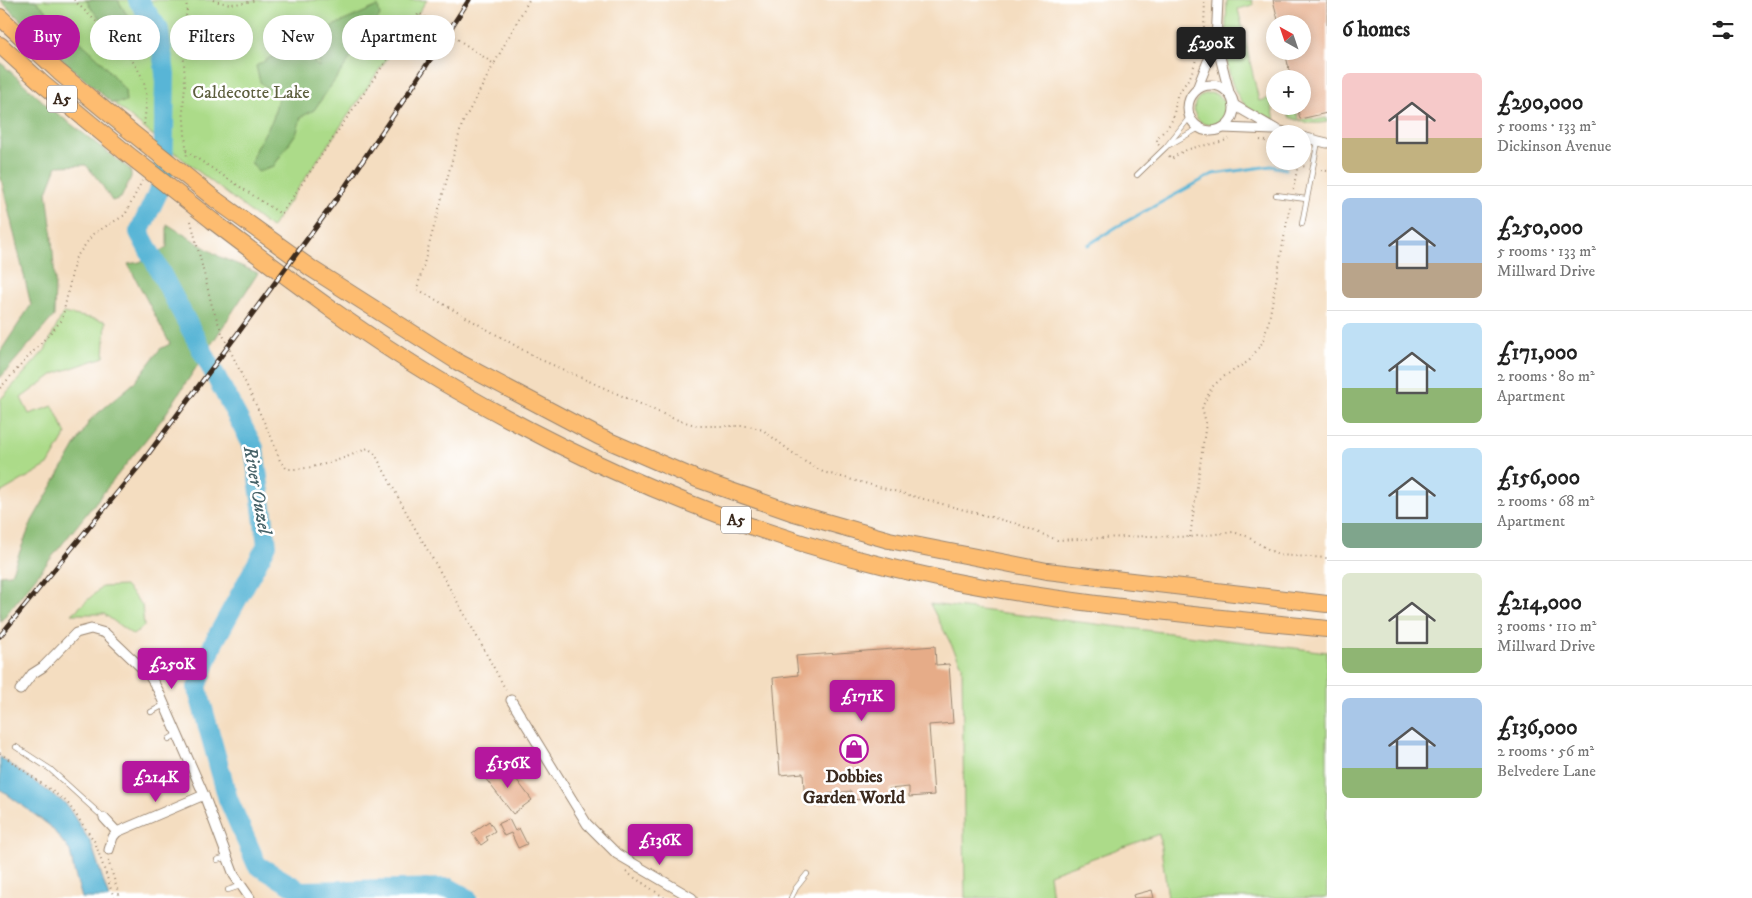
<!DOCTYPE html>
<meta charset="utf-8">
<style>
:root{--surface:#fff;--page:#f2f2f2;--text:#222;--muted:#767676;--line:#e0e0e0;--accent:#b5179e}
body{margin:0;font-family:"IM FELL DW Pica",serif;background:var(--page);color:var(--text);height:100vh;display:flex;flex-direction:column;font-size:19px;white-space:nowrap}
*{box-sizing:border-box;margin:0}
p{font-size:16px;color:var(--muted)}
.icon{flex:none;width:28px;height:28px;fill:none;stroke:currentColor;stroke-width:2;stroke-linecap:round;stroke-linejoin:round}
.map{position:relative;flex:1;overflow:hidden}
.side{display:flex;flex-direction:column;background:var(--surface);width:425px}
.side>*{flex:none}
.hud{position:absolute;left:15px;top:15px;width:475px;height:45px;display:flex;gap:10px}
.needle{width:32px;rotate:320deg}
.fabs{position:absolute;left:1266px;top:15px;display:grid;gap:10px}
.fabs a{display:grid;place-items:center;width:45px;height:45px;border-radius:50%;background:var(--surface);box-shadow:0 2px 12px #0003;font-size:25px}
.price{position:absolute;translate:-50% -42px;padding:0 11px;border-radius:5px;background:var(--accent);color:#fff;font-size:16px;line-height:32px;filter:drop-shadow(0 1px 2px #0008)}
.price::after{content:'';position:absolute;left:50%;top:30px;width:15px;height:11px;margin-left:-8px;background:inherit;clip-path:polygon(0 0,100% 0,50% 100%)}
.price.active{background:#222;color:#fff}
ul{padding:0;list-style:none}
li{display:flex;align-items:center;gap:15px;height:125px;padding:0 15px}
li+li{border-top:1px solid var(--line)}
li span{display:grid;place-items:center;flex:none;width:140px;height:100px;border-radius:8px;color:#555}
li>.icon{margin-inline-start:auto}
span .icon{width:60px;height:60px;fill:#fffc;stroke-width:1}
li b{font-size:21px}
h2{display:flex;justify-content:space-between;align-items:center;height:60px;padding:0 15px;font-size:21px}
.pill{padding:0 18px;border-radius:22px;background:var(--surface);box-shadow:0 2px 12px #0003;font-size:18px;line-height:45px}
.pill.active{background:var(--accent);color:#fff}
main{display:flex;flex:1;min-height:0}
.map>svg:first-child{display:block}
.green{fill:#acdb89;stroke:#748254}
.forest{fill:#89bb75;stroke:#62724a}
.water{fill:#58b5d6;stroke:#4a707a}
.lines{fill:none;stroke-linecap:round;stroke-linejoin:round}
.stream{stroke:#58b5d6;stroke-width:3}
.river{stroke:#58b5d6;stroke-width:20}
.building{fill:#e6ac88}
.lane-casing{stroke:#98846f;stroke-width:6}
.street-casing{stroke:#98846f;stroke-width:11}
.highway-casing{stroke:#98846f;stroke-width:18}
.path{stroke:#98846f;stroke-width:2;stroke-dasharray:1 4;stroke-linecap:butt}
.lane{stroke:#fff;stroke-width:4.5}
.street{stroke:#fff;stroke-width:9}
.highway{stroke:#fdbc70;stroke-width:16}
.rail-casing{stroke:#3b2a1e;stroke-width:5}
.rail{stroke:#fff;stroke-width:3;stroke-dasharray:9;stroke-linecap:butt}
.highway-bridge-casing{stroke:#98846f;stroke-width:18;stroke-linecap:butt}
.highway-bridge{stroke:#fdbc70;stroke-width:16}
.labels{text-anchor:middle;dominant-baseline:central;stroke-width:5;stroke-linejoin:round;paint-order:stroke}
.shield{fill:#fff;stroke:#766a62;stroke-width:1}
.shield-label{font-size:16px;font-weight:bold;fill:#3b2a1e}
.park-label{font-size:18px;fill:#5d5f3e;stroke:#fff}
.poi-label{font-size:18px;font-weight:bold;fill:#3b2a1e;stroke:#fff}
.water-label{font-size:19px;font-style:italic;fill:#476268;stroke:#fff}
</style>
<main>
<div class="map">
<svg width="1327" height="898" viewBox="0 0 1327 898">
<rect width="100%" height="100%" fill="#fff"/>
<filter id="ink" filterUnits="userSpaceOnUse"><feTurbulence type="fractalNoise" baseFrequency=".02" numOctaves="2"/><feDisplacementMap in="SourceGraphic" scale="10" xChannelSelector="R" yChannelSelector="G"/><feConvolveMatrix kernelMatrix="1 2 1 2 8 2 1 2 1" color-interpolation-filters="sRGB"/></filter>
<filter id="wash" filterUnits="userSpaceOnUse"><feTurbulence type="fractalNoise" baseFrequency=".0096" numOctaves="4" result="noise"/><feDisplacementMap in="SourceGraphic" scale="20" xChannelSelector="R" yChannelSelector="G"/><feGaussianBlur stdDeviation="1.12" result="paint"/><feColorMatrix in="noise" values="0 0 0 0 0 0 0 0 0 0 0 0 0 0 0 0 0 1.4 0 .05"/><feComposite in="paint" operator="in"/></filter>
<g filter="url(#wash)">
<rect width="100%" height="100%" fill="#f4ddc0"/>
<g class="green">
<path d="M 0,0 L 427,0 L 271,228 C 178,155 83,84 0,0 Z"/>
<path d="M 1227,0 L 1252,0 L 1253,5 L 1238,9 L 1259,101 L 1270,98 L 1275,120 C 1267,117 1257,114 1250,109 C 1220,87 1226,33 1227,0 Z"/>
<circle cx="1210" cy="109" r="16"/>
<path d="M 1286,106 L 1296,106 L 1299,120 L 1313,118 L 1314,120 L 1327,118 L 1327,122 C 1313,125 1302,122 1289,117 Z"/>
<path d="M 63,313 L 106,321 L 104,357 L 54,374 L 21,398 L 29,414 L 53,406 L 66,434 L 48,465 L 0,493 L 0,400 L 45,350 Z"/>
<path d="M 125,586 L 142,605 L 144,626 L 133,635 L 104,614 L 72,614 L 102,587 Z"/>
<path d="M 930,604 L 1327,652 L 1327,898 L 1168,898 L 1159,834 L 1049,874 L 1052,898 L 965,898 L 962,665 Z"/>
</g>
<g class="forest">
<path d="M 0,0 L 35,0 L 98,58 L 125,90 L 126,102 L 112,103 L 67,64 Z"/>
<path d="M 86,0 L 118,0 L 131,22 L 129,35 L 123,38 C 108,27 95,16 86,0 Z"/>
<path d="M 378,6 L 380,16 L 314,110 L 301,117 L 297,132 L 273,167 L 258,172 L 251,162 L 256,148 L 273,119 L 278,98 L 260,82 L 256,66 L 271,57 L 302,51 L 319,67 L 320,46 L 326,29 Z"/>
<path d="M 0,62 L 50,108 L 131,170 L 131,177 L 121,198 L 112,201 L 100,182 L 86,165 L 57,166 L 47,192 L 51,225 L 55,281 L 54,316 L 0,378 L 0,352 L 31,305 L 0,174 Z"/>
<path d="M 167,224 L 220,257 L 258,273 L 163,418 L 0,622 L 0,575 L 11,574 L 32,521 L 90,420 L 135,382 L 160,349 L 170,344 L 128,264 L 140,262 L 167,247 Z"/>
</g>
<path class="water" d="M 0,757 L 66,804 L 91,843 L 109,898 L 82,898 L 74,871 L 70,851 L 50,826 L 0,789 Z"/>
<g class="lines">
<path class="stream" d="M 1088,245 L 1118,226 L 1213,174 L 1271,166 L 1286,169"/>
<path class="river" d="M 138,0 L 159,30 L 165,74 L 163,182 L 139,232 L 254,448 L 267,545 L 214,642 L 197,687 L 228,799 L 257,865 L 301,891 L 449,888 L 467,898"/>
</g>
<g id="blocks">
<g class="building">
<path d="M 1273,0 L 1327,0 L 1327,113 L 1300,119 L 1297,106 L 1302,106 L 1302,79 L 1291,79 L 1285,51 L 1302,51 L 1302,24 L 1279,24 Z"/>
<path d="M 935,646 L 936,665 L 949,664 L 953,723 L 929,725 L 934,795 L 909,797 L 909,787 L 889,789 L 889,798 L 851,800 L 851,791 L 828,794 L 829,804 L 805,805 L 803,773 L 780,775 L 773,678 L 798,675 L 796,656 Z"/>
<path d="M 504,763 L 532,800 L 513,814 L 485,778 Z"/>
<path d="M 509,819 L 515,831 L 519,828 L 527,844 L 518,848 L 511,833 L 504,836 L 498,824 Z"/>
<path d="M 489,821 L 495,831 L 486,837 L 488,840 L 481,845 L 472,833 Z"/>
<path d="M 1152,890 L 1154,898 L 1134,898 L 1133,895 Z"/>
</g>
</g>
</g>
<g filter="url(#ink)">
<use href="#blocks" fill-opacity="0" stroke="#98846f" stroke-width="1"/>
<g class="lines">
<defs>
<g id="lane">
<path d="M 1169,145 L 1199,128"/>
<path d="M 1137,175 L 1166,147 L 1189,118"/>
<path d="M 1276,195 L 1306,199"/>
<path d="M 1302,224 L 1318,141"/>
<path d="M 151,712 L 164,705"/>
<path d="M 169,739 L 177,734"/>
<path d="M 16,747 L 50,769 L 104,818"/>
<path d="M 217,860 L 227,857"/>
<path d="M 228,890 L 240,886"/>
<path d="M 791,898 L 796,888 L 807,874"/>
</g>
<g id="street">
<path d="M 1218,0 L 1216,41 L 1229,92"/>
<circle cx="1211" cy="108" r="23"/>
<path d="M 1197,89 L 1216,41"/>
<path d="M 1234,105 L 1277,130 L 1292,134"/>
<path d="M 1223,128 L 1274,130"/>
<path d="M 1302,137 L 1327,143"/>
<path d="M 20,690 L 32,674 L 43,667 L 76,633 L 91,629 L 105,633 L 149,675 L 158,690 L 204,795 L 234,875 L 250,898"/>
<path d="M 511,700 L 587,824 L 617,854 L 692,898"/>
<path d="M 104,818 L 117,832 L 113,837 L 109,850"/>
<path d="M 117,832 L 204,795"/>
</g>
<g id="highway">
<path d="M 0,17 L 59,72 L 130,131"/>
<path d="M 0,45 L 43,84 L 125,152"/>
<path d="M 216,200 L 312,269 L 458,362 L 600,437 L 697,479 L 791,512 L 889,540 L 1047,571 L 1327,604"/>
<path d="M 214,222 C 293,282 372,342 458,391 C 608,477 773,545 942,579 C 1069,605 1199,615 1327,629"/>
</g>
</defs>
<use href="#lane" class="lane-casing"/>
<use href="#street" class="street-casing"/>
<use href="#highway" class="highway-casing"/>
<g class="path">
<path d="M 74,0 C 95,22 139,57 145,87 C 148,99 145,113 144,126"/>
<path d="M 186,0 L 187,9 L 183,39 L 185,85 L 183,108 L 187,159"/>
<path d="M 213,0 C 228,6 242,4 256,0"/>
<path d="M 494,64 L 462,124 L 417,289 L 537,358 L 672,418 L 698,426 L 749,426 L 763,430 L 802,460 L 823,472 L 1017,524 L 1057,540 L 1148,536 L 1190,537 L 1233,532 L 1246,536 L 1278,555 L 1327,558"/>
<path d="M 1260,140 L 1275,143"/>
<path d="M 1159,145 L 1157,143 L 1157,138 L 1167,128 L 1173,119 L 1177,96 L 1191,75 L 1195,63 L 1204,28 L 1205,0"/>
<path d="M 186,151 L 281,214 L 419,13 L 494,64 L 529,0"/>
<path d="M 1169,156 L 1172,159 C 1188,144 1210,147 1229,139"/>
<path d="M 1296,161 L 1298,165 L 1306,167"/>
<path d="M 1321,170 L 1327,171"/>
<path d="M 1293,190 L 1298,165"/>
<path d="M 191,221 L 212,306 L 222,333 L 272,439 L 280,461 L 287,469 C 315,470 343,459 368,448 L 375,454 L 412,523 L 469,622 L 507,692"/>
<path d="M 0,388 L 62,320 L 75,259 L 93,234 L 125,215 L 142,181"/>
<path d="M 1190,537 L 1206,423 L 1202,407 L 1212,387 L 1223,377 L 1249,361 L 1262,343 L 1269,320 L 1290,205"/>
<path d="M 0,753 L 67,802 L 95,842 L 114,898"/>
<path d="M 108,860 L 120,898"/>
<path d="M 626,872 L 665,898"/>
</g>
<use href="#lane" class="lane"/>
<use href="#street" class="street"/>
<use href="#highway" class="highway"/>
<defs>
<path id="rail" d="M 0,636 L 140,465 L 241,329 L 341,193 L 411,89 L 469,0"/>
</defs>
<use href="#rail" class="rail-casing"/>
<use href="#rail" class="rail"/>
<defs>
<g id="highway-bridge">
<path d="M 130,131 L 216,200"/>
<path d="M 125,152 L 214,222"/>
</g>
</defs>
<use href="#highway-bridge" class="highway-bridge-casing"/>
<use href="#highway-bridge" class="highway-bridge"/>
</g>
</g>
<defs>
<symbol id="shop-ring" viewBox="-11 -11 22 22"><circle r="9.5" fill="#fff" stroke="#b5179e" stroke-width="1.5"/><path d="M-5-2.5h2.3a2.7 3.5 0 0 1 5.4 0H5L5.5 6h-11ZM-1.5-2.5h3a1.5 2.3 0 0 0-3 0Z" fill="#b5179e"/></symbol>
</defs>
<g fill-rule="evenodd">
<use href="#shop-ring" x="838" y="733" width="32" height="32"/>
</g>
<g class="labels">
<g class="shield">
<rect x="47" y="85.5" width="30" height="27" rx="4"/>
<rect x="721" y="506.5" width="30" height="27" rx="4"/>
</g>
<g class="shield-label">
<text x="62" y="99">A5</text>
<text x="736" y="520">A5</text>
</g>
<g class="park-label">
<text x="251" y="93">Caldecotte Lake</text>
</g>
<g class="poi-label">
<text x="854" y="777">Dobbies<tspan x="854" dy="21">Garden World</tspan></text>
</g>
<g class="water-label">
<text transform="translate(257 490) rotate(80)">River Ouzel</text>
</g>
</g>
</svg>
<div class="fabs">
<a><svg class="needle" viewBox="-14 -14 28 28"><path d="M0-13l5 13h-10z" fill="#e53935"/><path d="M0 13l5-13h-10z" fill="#767676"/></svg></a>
<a>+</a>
<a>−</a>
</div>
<b class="price active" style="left:1211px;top:69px">£290K</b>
<b class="price" style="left:172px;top:690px">£250K</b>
<b class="price" style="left:862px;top:722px">£171K</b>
<b class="price" style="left:508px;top:789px">£156K</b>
<b class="price" style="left:156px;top:803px">£214K</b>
<b class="price" style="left:660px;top:866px">£136K</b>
<div class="hud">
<a class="pill active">Buy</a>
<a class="pill">Rent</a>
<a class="pill">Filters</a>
<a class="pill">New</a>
<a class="pill">Apartment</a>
</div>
</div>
<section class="side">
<h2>6 homes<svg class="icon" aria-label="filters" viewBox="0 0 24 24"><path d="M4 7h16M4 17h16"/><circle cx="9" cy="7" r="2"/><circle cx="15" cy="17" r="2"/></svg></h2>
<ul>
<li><span style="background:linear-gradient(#f6c9c9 65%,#c2b280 0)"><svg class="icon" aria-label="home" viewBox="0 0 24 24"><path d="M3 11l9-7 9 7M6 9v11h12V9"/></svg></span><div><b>£290,000</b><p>5 rooms · 133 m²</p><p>Dickinson Avenue</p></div></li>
<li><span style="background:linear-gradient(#a9c7e8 65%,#b9a48a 0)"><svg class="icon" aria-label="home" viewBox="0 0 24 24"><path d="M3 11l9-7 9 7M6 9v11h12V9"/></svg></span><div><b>£250,000</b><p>5 rooms · 133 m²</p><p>Millward Drive</p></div></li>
<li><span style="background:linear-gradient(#bfe0f5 65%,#8fb573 0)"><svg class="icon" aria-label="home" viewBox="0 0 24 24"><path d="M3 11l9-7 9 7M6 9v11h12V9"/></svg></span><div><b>£171,000</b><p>2 rooms · 80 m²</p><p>Apartment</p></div></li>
<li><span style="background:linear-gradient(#bfe0f5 75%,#7fa58c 0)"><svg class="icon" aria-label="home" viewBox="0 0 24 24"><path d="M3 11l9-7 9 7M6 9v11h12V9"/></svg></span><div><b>£156,000</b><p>2 rooms · 68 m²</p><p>Apartment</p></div></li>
<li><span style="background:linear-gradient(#dfe7d0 75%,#8fb573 0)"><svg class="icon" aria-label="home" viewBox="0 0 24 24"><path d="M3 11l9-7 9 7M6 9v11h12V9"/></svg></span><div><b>£214,000</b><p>3 rooms · 110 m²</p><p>Millward Drive</p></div></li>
<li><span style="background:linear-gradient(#a9c7e8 70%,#8fb573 0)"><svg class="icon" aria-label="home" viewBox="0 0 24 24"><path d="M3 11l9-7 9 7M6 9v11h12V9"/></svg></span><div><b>£136,000</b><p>2 rooms · 56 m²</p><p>Belvedere Lane</p></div></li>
</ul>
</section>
</main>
